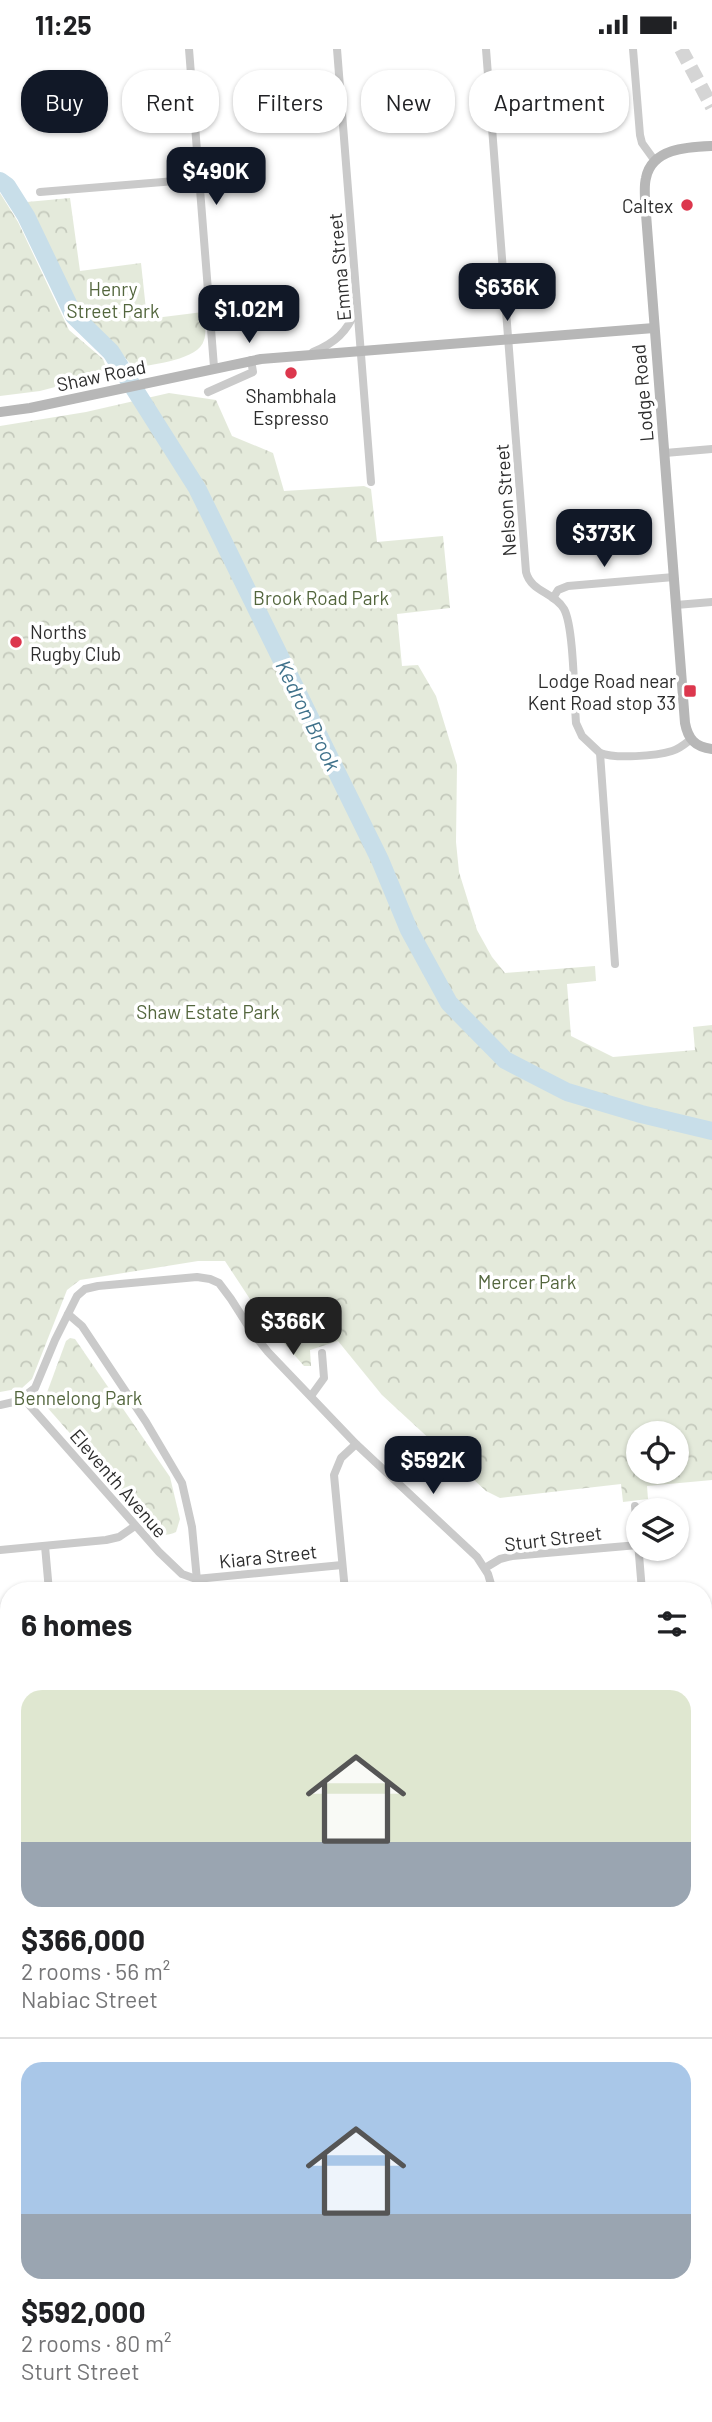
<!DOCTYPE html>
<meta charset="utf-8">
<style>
:root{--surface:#fff;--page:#f2f2f2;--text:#202124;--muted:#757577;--line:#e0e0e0;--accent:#111827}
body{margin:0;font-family:Barlow,sans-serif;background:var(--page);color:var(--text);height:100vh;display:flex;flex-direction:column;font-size:26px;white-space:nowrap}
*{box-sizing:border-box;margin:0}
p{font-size:23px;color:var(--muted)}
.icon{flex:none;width:38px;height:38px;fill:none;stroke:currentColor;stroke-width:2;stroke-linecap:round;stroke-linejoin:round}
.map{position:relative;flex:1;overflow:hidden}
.drawer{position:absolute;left:0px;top:1533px;width:712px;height:840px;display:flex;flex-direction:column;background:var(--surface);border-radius:28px 28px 0 0;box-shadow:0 2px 5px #0004}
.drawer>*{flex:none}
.top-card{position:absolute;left:21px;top:21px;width:670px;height:63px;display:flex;gap:14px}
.buttons{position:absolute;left:626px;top:1372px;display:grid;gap:14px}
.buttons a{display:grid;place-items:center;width:63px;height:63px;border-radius:50%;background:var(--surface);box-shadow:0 2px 5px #0004;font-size:35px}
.price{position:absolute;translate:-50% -60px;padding:0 16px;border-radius:14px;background:var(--accent);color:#fff;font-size:23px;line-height:46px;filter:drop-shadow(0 2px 4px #0008)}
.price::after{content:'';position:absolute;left:50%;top:42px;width:21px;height:16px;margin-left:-10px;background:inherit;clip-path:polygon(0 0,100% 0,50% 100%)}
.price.on{background:#222;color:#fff}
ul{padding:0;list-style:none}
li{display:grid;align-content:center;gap:14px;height:371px;padding:0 21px}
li+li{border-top:2px solid var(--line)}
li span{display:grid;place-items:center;height:217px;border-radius:21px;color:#555}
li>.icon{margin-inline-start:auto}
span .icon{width:126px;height:126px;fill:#fffc;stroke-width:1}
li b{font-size:30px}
h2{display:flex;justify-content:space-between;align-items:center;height:84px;padding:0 21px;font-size:30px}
.pill{padding:0 24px;border-radius:28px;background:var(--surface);box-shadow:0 2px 5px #0004;font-size:24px;line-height:63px}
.pill.on{background:var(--accent);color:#fff}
.status{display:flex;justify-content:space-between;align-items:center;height:49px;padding:0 35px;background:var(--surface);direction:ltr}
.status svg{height:19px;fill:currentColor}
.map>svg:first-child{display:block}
.park{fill:url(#park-crowns);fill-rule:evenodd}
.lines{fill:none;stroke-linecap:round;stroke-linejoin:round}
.river{stroke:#c8dee9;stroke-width:18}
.highway-tunnel{stroke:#d5d5d5;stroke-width:14;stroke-dasharray:14 7;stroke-linecap:butt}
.street{stroke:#cacaca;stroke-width:8}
.secondary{stroke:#b7b7b7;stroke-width:10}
.poi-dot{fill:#dc374d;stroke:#fff;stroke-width:2.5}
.labels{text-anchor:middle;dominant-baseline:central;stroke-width:7;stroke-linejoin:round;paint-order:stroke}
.poi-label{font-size:19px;fill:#2d2d2d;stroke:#fff;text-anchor:end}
.street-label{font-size:19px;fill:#2d2d2d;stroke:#fff}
.park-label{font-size:19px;fill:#53663d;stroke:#fff}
.water-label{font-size:21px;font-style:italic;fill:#40728b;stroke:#fff}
</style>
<div class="status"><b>11:25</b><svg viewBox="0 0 49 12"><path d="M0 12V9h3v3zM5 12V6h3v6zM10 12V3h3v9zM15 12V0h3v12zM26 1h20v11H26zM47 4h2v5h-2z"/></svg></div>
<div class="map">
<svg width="712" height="2373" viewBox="0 0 712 2373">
<defs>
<pattern id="park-crowns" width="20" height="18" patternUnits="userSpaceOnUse" patternTransform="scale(1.75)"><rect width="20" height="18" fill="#e4eadb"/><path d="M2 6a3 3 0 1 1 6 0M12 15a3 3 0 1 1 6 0" fill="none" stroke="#c4c9bc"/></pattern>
</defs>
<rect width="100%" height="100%" fill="#fff"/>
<g class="park">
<path d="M 0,144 L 18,173 L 69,281 L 103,310 L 108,324 L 40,342 L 0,347 Z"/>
<path d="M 70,149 L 80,222 L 141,214 L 147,270 L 203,263 C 204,272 207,283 204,291 C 199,311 153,315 134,319 L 116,298 L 79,262 L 27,153 Z"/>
<path d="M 169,344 L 216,351 L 232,387 L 273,404 L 284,442 L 364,437 L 371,440 L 377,493 L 443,487 L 450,559 L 397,565 L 402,617 L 418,616 L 436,647 L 457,716 L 456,793 L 459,823 L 477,881 L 492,908 L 505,924 L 595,917 L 596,932 L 567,935 L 571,987 L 613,1008 L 695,1001 L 693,978 L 712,976 L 712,1431 L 647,1437 L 648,1450 L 623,1453 L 621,1435 L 500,1449 L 486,1442 L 382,1346 L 338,1292 L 310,1301 L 311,1317 L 304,1317 L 263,1270 L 225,1212 L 198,1212 L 80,1231 L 67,1241 L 32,1330 L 22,1339 L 0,1343 L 0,377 L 86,363 ZM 639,1384 L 677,1384 L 677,1423 L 639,1423 Z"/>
<path d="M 70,1289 L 75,1290 L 170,1428 L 180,1470 L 176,1483 C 167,1487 163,1487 155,1481 L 46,1357 L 45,1349 L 66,1292 Z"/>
</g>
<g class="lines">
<path class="river" d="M 0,132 L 7,137 L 26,167 L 74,267 L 111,303 L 197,439 L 380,811 L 409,881 L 449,954 L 505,1011 L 567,1043 L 641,1065 L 712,1082"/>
<path class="highway-tunnel" d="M 681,0 L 712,58"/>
<g class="street">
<path d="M 189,0 L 214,318"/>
<path d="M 337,0 L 371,433"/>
<path d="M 486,0 L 526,523 C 531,543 554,543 564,560 C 574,578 574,649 576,674 L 582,687 L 600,704 L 615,915"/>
<path d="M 633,0 L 640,86 L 642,94 L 655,112"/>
<path d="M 40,143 L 200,130"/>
<path d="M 313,303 C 335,294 347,283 356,261"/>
<path d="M 208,343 L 253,323 L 251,311"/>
<path d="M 665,404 L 712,400"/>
<path d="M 553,549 L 558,541 L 568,537 L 674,528"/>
<path d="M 676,556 L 712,553"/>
<path d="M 600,704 C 615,710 656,707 672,702 C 679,700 685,695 690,691"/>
<path d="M 68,1265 L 82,1277 L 146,1373 L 182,1434 L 192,1478 L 198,1542"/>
<path d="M 311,1347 L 324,1329 L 322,1304"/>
<path d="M 24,1350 L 159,1503 L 182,1525 L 196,1530 L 342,1516"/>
<path d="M 0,1356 L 18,1352 L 35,1339 L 55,1291 L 77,1247 L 85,1240 L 98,1237 L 197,1228 L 210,1230 L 219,1234 L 231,1250 L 252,1283 L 268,1303 L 356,1395 L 477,1508 L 488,1525 L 493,1542"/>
<path d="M 635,1457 L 642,1542"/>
<path d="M 45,1497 L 49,1542"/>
<path d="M 0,1501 L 106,1491 L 119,1488 L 135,1477"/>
<path d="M 485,1519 L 500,1510 L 512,1507 L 638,1496"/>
<path d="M 345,1542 L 334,1426 L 341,1409 L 356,1395"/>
<path d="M 704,1834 L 712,1833"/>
<path d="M 0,1900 L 9,1900"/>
<path d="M 704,2197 L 712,2197"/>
<path d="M 570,2364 L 579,2370"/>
</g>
<g class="secondary">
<path d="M 712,97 C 688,98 652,99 646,129 C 644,136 645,145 645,152 L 685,674 C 688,690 695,698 712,700"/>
<path d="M 0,363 L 30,359 L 261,310 L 654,279"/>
<path d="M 704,2094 L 712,2093"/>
<path d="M 0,2159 L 9,2158"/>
<path d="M 162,2364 L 163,2373"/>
<path d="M 633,2364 L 633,2373"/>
</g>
</g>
<g class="poi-dot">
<circle cx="687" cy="156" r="7"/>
<circle cx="291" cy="324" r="7"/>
<circle cx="16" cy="593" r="7"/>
<rect x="683" y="635" width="14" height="14" rx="3.5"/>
</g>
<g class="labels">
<g class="poi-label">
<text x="673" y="156">Caltex</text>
<text x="291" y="346" text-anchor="middle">Shambhala<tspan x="291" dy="22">Espresso</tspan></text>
<text x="30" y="582" text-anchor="start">Norths<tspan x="30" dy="22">Rugby Club</tspan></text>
<text x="676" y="631">Lodge Road near<tspan x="676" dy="22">Kent Road stop 33</tspan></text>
</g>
<g class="street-label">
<text transform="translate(339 218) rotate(-95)">Emma Street</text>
<text transform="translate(101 326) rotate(-12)">Shaw Road</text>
<text transform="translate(642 344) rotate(-95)">Lodge Road</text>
<text transform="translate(505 451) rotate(-94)">Nelson Street</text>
<text transform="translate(119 1434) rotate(49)">Eleventh Avenue</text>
<text transform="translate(553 1489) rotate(-7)">Sturt Street</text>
<text transform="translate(268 1507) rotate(-6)">Kiara Street</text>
</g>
<g class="park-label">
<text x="113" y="239">Henry<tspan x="113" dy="22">Street Park</tspan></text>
<text x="321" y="548">Brook Road Park</text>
<text x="208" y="962">Shaw Estate Park</text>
<text x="527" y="1232">Mercer Park</text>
<text x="78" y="1348">Bennelong Park</text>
</g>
<g class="water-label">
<text transform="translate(309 666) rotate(64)">Kedron Brook</text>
</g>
</g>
</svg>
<div class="buttons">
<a><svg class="icon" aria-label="locate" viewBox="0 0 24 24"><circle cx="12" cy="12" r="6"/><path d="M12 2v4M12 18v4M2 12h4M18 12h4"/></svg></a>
<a><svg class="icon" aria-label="layers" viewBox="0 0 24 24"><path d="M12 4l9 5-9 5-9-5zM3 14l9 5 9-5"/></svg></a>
</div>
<b class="price" style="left:216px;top:158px">$490K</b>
<b class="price" style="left:507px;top:274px">$636K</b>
<b class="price" style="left:249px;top:296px">$1.02M</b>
<b class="price" style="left:604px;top:520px">$373K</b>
<b class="price on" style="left:293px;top:1308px">$366K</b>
<b class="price" style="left:433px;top:1447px">$592K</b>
<div class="top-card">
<a class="pill on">Buy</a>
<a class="pill">Rent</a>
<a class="pill">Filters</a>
<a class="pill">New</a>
<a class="pill">Apartment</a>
</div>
<section class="drawer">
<h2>6 homes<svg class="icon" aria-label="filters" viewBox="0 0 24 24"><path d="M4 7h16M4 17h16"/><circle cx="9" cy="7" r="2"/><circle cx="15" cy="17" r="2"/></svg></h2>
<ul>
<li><span style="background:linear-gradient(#dfe7d0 70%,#9aa5b1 0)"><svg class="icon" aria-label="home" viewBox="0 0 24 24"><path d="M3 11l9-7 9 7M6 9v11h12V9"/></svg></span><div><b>$366,000</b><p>2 rooms · 56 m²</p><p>Nabiac Street</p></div></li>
<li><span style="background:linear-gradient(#a9c7e8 70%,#9aa5b1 0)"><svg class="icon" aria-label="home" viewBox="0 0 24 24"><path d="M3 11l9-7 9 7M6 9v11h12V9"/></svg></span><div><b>$592,000</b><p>2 rooms · 80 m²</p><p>Sturt Street</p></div></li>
</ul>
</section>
</div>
